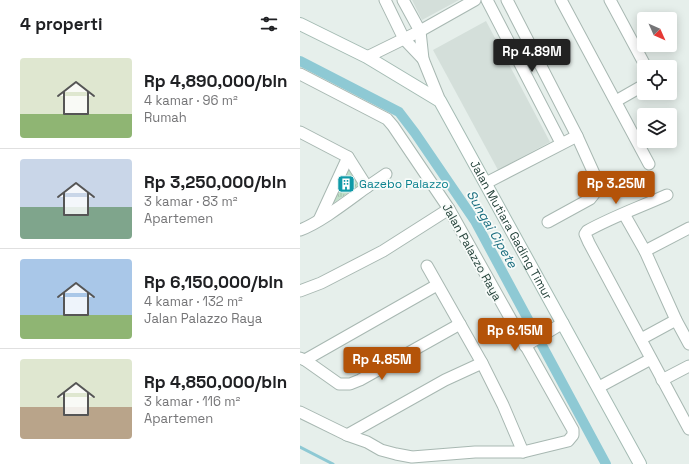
<!DOCTYPE html>
<html lang="id">
<meta charset="utf-8">
<style>
:root{--surface:#fff;--page:#f2f2f2;--text:#202124;--muted:#757577;--line:#e0e0e0;--accent:#b45309}
body{margin:0;font-family:"Space Grotesk",sans-serif;background:var(--page);color:var(--text);height:100vh;display:flex;flex-direction:column;font-size:15px;white-space:nowrap}
*{box-sizing:border-box;margin:0}
p{font-size:13px;color:var(--muted)}
.icon{flex:none;width:22px;height:22px;fill:none;stroke:currentColor;stroke-width:2;stroke-linecap:round;stroke-linejoin:round}
.map{position:relative;flex:1;overflow:hidden}
.sheet{display:flex;flex-direction:column;background:var(--surface);width:300px}
.sheet>*{flex:none}
.needle{width:26px;rotate:135deg}
.fabs{position:absolute;left:337px;top:12px;display:grid;gap:8px}
.fabs a{display:grid;place-items:center;width:40px;height:40px;border-radius:4px;background:var(--surface);box-shadow:0 2px 10px #0003;font-size:20px}
.price{position:absolute;translate:-50% -34px;padding:0 9px;border-radius:4px;background:var(--accent);color:#fff;font-size:13px;line-height:26px;filter:drop-shadow(0 1px 2px #0008)}
.price::after{content:'';position:absolute;left:50%;top:24px;width:12px;height:9px;margin-left:-6px;background:inherit;clip-path:polygon(0 0,100% 0,50% 100%)}
.price.active{background:#222;color:#fff}
ul{padding:0;list-style:none}
li{display:flex;align-items:center;gap:12px;height:100px;padding:0 20px}
li+li{border-top:1px solid var(--line)}
li span{display:grid;place-items:center;flex:none;width:112px;height:80px;border-radius:4px;color:#555}
li>.icon{margin-inline-start:auto}
span .icon{width:48px;height:48px;fill:#fffc;stroke-width:1}
li b{font-size:17px}
h2{display:flex;justify-content:space-between;align-items:center;height:48px;padding:0 20px;font-size:17px}
main{display:flex;flex:1;min-height:0}
.map>svg:first-child{display:block}
.built{fill:#d4dfda}
.park{fill:url(#park-tufts)}
.lines{fill:none;stroke-linecap:round;stroke-linejoin:round}
.stream{stroke:#8ec9d4;stroke-width:3}
.canal{stroke:#8ec9d4;stroke-width:10}
.street-casing{stroke:#a8b8b2;stroke-width:13}
.secondary-casing{stroke:#a4bbb3;stroke-width:14}
.street{stroke:#fff;stroke-width:11}
.secondary{stroke:#fff;stroke-width:12}
.labels{text-anchor:middle;dominant-baseline:central;stroke-width:3.5;stroke-linejoin:round;paint-order:stroke}
.culture-label{font-size:12px;fill:#0d838f;stroke:#f7fbf9;text-anchor:start}
.street-label{font-size:12px;fill:#24423a;stroke:#f7fbf9}
.water-label{font-size:13px;font-style:italic;fill:#1c6f80;stroke:#f7fbf9}
</style>
<main>
<section class="sheet">
<h2>4 properti<svg class="icon" aria-label="filters" viewBox="0 0 24 24"><path d="M4 7h16M4 17h16"/><circle cx="9" cy="7" r="2"/><circle cx="15" cy="17" r="2"/></svg></h2>
<ul>
<li><span style="background:linear-gradient(#dfe7d0 70%,#8fb573 0)"><svg class="icon" aria-label="home" viewBox="0 0 24 24"><path d="M3 11l9-7 9 7M6 9v11h12V9"/></svg></span><div><b>Rp 4,890,000/bln</b><p>4 kamar · 96 m²</p><p>Rumah</p></div></li>
<li><span style="background:linear-gradient(#c9d6e8 60%,#7fa58c 0)"><svg class="icon" aria-label="home" viewBox="0 0 24 24"><path d="M3 11l9-7 9 7M6 9v11h12V9"/></svg></span><div><b>Rp 3,250,000/bln</b><p>3 kamar · 83 m²</p><p>Apartemen</p></div></li>
<li><span style="background:linear-gradient(#a9c7e8 70%,#8fb573 0)"><svg class="icon" aria-label="home" viewBox="0 0 24 24"><path d="M3 11l9-7 9 7M6 9v11h12V9"/></svg></span><div><b>Rp 6,150,000/bln</b><p>4 kamar · 132 m²</p><p>Jalan Palazzo Raya</p></div></li>
<li><span style="background:linear-gradient(#dfe7d0 60%,#b9a48a 0)"><svg class="icon" aria-label="home" viewBox="0 0 24 24"><path d="M3 11l9-7 9 7M6 9v11h12V9"/></svg></span><div><b>Rp 4,850,000/bln</b><p>3 kamar · 116 m²</p><p>Apartemen</p></div></li>
</ul>
</section>
<div class="map">
<svg width="389" height="464" viewBox="0 0 389 464">
<defs>
<pattern id="park-tufts" width="24" height="20" patternUnits="userSpaceOnUse"><rect width="24" height="20" fill="#bfe0c8"/><path d="M3 7l-1-3M5 7V3M7 7l1-3M15 17l-1-3M17 17v-4M19 17l1-3" fill="none" stroke="#a4c1ad"/></pattern>
</defs>
<rect width="100%" height="100%" fill="#e6efeb"/>
<g class="built">
<path d="M 112,0 L 159,0 L 122,20 Z"/>
<path d="M 186,21 L 250,142 L 198,170 L 133,50 Z"/>
</g>
<path class="park" d="M 49,164 L 61,184 L 29,206 Z"/>
<g class="lines">
<path class="stream" d="M 0,447 L 33,464"/>
<path class="canal" d="M 0,61 L 99,112 L 115,133 L 175,221 L 306,464"/>
<defs>
<g id="street">
<path d="M 85,0 L 104,39 L 123,59"/>
<path d="M 103,0 L 120,31 L 123,59 L 140,101"/>
<path d="M 187,0 L 261,143"/>
<path d="M 207,0 L 277,136 L 296,178 L 297,190 L 290,199 L 248,222"/>
<path d="M 261,0 L 349,164"/>
<path d="M 310,0 L 346,67"/>
<path d="M 67,57 L 120,31 L 175,0"/>
<path d="M 0,74 L 87,119 L 93,126 L 149,209 L 273,430 L 273,435 L 268,441 L 223,452 L 175,452 L 112,457 L 96,454 L 81,450 L 67,442 L 47,435 L 0,412"/>
<path d="M 316,101 L 344,85"/>
<path d="M 0,132 L 48,157 L 67,187 C 49,200 20,223 0,230"/>
<path d="M 186,183 L 277,136"/>
<path d="M 67,187 L 86,174"/>
<path d="M 367,195 C 340,207 312,217 287,231 L 285,234 L 289,243 L 389,429"/>
<path d="M 324,214 L 345,251 L 376,320 L 389,344"/>
<path d="M 19,220 L 48,157"/>
<path d="M 345,251 L 389,228"/>
<path d="M 127,266 L 182,363 L 203,405 L 223,452"/>
<path d="M 0,291 L 21,283 L 83,251 L 149,209"/>
<path d="M 341,339 L 376,320"/>
<path d="M 225,346 L 263,323"/>
<path d="M 0,358 L 5,360 L 137,285"/>
<path d="M 5,360 L 39,384 L 50,384 L 60,380 L 160,324"/>
<path d="M 362,380 L 389,366"/>
<path d="M 299,387 L 351,359"/>
<path d="M 47,435 L 145,380 L 182,363"/>
</g>
<g id="secondary">
<path id="s1" d="M 0,24 L 67,57 L 140,101 L 340,464"/>
</g>
</defs>
<use href="#street" class="street-casing"/>
<use href="#secondary" class="secondary-casing"/>
<use href="#street" class="street"/>
<use href="#secondary" class="secondary"/>
</g>
<defs>
<symbol id="building-square" viewBox="-11 -11 22 22"><rect x="-9" y="-9" width="18" height="18" rx="4" fill="#0f9aa8" stroke="#f7fbf9"/><path d="M-4-6H4V6H1V3H-1V6H-4ZM-2.5-4.3h1.7v1.8h-1.7ZM.8-4.3h1.7v1.8H.8ZM-2.5-1h1.7V.8h-1.7ZM.8-1h1.7V.8H.8Z" fill="#fff"/></symbol>
</defs>
<g fill-rule="evenodd">
<use href="#building-square" x="36" y="174" width="20" height="20"/>
</g>
<g class="labels">
<g class="culture-label">
<text x="59" y="184">Gazebo Palazzo</text>
</g>
<g class="street-label">
<text stroke="none"><textPath href="#s1" startOffset="307">Jalan Mutiara Gading Timur</textPath></text>
<text transform="translate(172 252) rotate(61)">Jalan Palazzo Raya</text>
</g>
<g class="water-label">
<text transform="translate(192 229) rotate(60)">Sungai Cipete</text>
</g>
</g>
</svg>
<div class="fabs">
<a><svg class="needle" viewBox="-14 -14 28 28"><path d="M0-13l5 13h-10z" fill="#e53935"/><path d="M0 13l5-13h-10z" fill="#757577"/></svg></a>
<a><svg class="icon" aria-label="locate" viewBox="0 0 24 24"><circle cx="12" cy="12" r="6"/><path d="M12 2v4M12 18v4M2 12h4M18 12h4"/></svg></a>
<a><svg class="icon" aria-label="layers" viewBox="0 0 24 24"><path d="M12 4l9 5-9 5-9-5zM3 14l9 5 9-5"/></svg></a>
</div>
<b class="price active" style="left:232px;top:73px">Rp 4.89M</b>
<b class="price" style="left:316px;top:205px">Rp 3.25M</b>
<b class="price" style="left:215px;top:352px">Rp 6.15M</b>
<b class="price" style="left:82px;top:381px">Rp 4.85M</b>
</div>
</main>
